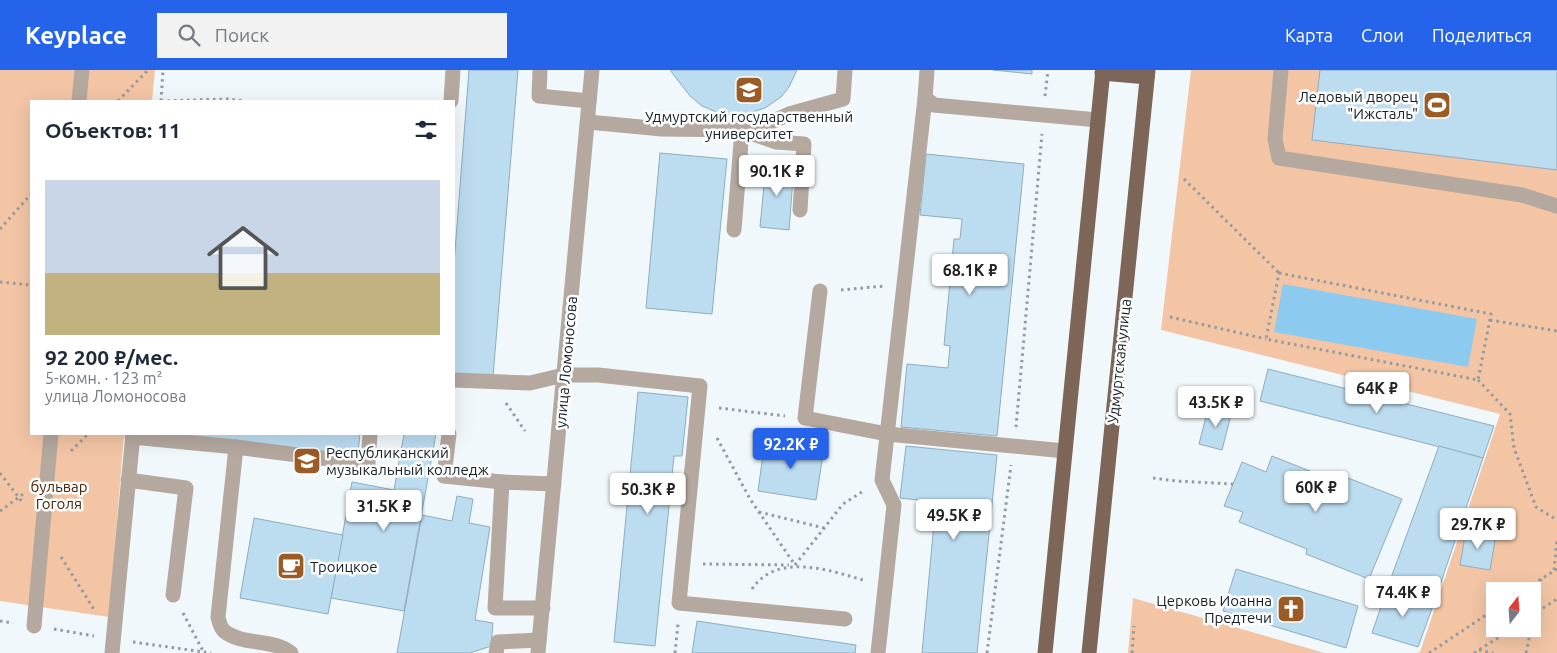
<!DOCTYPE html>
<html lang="ru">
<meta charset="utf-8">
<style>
:root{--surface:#fff;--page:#f2f2f3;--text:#1f2937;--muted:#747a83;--accent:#2563eb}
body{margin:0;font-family:Ubuntu,sans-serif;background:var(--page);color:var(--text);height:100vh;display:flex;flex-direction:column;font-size:19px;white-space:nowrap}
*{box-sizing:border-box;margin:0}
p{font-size:16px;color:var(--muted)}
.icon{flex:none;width:28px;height:28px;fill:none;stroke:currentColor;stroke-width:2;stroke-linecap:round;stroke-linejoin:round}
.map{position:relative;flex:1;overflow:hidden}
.details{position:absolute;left:30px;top:30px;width:425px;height:335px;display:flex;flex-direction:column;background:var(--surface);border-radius:0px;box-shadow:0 5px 20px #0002}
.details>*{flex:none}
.needle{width:32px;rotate:17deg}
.tools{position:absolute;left:1486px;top:512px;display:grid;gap:10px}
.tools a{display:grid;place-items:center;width:55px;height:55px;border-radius:0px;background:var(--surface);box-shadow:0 5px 20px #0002;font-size:25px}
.price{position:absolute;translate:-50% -42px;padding:0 11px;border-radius:5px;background:#fff;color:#222;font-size:16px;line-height:32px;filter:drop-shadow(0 1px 2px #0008)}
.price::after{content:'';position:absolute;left:50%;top:30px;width:15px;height:11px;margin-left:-8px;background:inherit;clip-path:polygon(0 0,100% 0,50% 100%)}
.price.active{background:var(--accent);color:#fff}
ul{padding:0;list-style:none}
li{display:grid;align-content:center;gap:10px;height:265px;padding:0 15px}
li span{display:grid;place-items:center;height:155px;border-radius:0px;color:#555}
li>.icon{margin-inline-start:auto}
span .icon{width:90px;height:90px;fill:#fffc;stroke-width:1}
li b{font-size:21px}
h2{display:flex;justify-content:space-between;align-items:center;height:60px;padding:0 15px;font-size:21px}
header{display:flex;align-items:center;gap:30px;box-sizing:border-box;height:70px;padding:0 25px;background:var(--accent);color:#fff}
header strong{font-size:24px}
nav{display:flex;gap:28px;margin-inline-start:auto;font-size:18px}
.search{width:350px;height:45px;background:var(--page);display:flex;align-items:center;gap:12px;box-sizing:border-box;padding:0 18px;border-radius:0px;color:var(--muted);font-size:19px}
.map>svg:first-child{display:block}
.green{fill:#f3c5a5;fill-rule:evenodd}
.water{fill:#8dcaef}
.building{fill:#bcdcf0;stroke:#8dacbf}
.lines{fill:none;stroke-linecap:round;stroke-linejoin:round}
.path{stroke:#929ba0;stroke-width:3;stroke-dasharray:2.5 4;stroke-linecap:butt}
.service{stroke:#b4a89f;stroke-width:15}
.pedestrian{stroke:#b4a89f;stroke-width:15}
.minor{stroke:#b4a89f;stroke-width:15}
.primary{stroke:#7d6657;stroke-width:15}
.labels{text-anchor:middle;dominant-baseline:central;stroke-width:5;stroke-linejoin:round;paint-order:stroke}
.poi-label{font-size:15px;fill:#152128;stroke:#fff;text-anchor:end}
.street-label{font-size:15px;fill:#152128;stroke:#fff}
.park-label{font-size:15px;fill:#482506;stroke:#fff}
</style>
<header>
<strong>Keyplace</strong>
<div class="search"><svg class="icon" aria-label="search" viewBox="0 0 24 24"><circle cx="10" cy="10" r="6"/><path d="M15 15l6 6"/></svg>Поиск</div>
<nav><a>Карта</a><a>Слои</a><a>Поделиться</a></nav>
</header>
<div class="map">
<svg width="1557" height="583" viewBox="0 0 1557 583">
<rect width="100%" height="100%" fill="#f1f8fc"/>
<g class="green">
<path d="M 0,0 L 155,0 L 152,31 L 31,31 L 31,364 L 124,364 L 109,547 L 0,531 Z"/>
<path d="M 1191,0 L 1557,0 L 1557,583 L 1417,583 L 1420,582 L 1500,344 L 1161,260 ZM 1495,521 L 1532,521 L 1532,559 L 1495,559 Z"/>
<path d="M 1133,528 L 1325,583 L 1128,583 Z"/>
</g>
<path class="water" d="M 1283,214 L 1477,249 L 1468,297 L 1274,262 Z"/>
<g class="building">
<path d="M 469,0 L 518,0 L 493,307 L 454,304 L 454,194 Z"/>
<path d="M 670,0 L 797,0 L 789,17 L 781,27 L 765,38 L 743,45 L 721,44 L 702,36 L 690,26 Z"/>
<path d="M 993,0 L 1032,0 L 1032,4 Z"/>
<path d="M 1320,0 L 1557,0 L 1557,100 L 1312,70 Z"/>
<path d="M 660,83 L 727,89 L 712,244 L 646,238 Z"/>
<path d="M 926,84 L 1024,94 L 997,366 L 901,357 L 907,294 L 948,298 L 950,276 L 944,275 L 954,169 L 960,169 L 962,149 L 920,145 Z"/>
<path d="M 766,94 L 794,96 L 789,160 L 760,157 Z"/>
<path d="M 1268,299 L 1494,356 L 1483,388 L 1260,331 Z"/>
<path d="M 638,322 L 688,327 L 682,386 L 674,386 L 655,576 L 614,572 Z"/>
<path d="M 1209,335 L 1232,341 L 1222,380 L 1199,374 Z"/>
<path d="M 175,364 L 360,364 L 357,391 Z"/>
<path d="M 404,364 L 436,364 L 404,541 L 331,528 L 352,412 L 394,420 Z"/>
<path d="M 765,370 L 824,378 L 816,430 L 758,421 Z"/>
<path d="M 906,376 L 997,385 L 977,583 L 922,583 L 936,432 L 900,428 Z"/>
<path d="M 1439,376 L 1483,388 L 1434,533 L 1387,519 Z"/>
<path d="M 1272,386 L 1340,413 L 1343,406 L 1402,429 L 1369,509 L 1306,484 L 1307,479 L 1239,452 L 1243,442 L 1224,436 L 1242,392 L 1266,402 Z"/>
<path d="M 457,426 L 473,429 L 469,453 L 490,457 L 475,550 L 493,553 L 491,576 L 470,583 L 397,583 L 422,445 L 452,451 Z"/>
<path d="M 254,448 L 343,465 L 328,544 L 240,528 Z"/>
<path d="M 1466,460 L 1496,465 L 1490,500 L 1460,495 Z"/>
<path d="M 1236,499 L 1358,536 L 1346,578 L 1223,541 Z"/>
<path d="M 1387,519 L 1434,533 L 1418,577 L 1372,563 Z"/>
<path d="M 697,551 L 856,575 L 855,583 L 692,583 Z"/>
</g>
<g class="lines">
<g class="path">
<path d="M 1045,26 L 1048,0"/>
<path d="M 118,31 L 148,0"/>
<path d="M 161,31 L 227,29 L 245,31"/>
<path d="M 161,31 L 163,0"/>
<path d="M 1184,109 L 1279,203"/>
<path d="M 0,159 L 31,124"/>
<path d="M 1279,203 L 1491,244 L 1478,310 L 1266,269 Z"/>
<path d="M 0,212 L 31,215"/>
<path d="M 841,220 L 884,216"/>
<path d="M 1170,247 L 1266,269"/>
<path d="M 1490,250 L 1557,261"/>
<path d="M 1478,310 L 1510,344 L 1514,378 L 1536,437 L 1557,450"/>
<path d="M 506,333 L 525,361"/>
<path d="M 719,338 L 785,346"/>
<path d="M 1016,357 L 1042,64"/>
<path d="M 717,368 L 750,429 L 795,495"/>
<path d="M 71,381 L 88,364"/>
<path d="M 0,403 L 23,433"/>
<path d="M 1153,408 L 1176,411 L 1233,414"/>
<path d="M 0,441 L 26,422"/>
<path d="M 759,442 L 824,458"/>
<path d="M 61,487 L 95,541"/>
<path d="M 703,494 L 789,495"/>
<path d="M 795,495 L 843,434 L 865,420"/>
<path d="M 1554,500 L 1557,469"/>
<path d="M 752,519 C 777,482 830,500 866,511"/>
<path d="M 1522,521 L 1557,499"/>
<path d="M 183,543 L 203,581"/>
<path d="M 1532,545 L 1557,529"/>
<path d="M 1532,549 L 1541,509"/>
<path d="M 0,551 L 13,553"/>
<path d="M 54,559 L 94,566"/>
<path d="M 133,572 L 211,583"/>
<path d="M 1479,580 L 1493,583"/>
<path d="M 675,583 L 678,554"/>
<path d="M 987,583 L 1011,395"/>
<path d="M 1132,583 L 1134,556"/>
<path d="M 1429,583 L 1495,539"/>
<path d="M 1474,583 L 1512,559"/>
<path d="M 1526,583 L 1531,559"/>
</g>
<g class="service">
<path d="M 540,0 L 539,26 L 589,31"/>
<path d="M 927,0 L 925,28 L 934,35 L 1098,50"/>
<path d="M 1281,0 L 1275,69 L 1279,88 L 1522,125 L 1557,136"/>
<path d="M 451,31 L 453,0"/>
<path d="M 588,52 L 662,59 L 742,60 L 776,72 L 804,74 L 800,140"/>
<path d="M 750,62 L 789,44 L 843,29 L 845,0"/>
<path d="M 734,160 L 742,60"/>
<path d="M 820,221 L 805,348 L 887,364 L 1065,381"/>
<path d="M 454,310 L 530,313 L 564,305 L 598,305 L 700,316 L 679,533 L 845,549"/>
<path d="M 449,364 L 444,406 L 502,412"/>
<path d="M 132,367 L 236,377 L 368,394 L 370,364"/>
<path d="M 236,377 L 218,547 C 219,552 221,558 224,561 C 243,576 272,568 291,583"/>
<path d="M 128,410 L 186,418 L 173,525"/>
<path d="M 543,538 L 495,538 L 502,412 L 554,414"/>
<path d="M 112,583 L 133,364"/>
<path d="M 496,583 L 498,572 L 539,570"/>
<path d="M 878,583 L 894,435 L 882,410 L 925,28"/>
</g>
<g class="pedestrian">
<path d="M 79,31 L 82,0"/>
<path d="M 34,556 L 51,364"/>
</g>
<path class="minor" d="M 538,583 L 592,0"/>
<g class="primary">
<path d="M 1102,3 L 1147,7"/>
<path d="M 1045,583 L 1103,0"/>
<path d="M 1089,583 L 1148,0"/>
</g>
</g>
<defs>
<symbol id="university-square" viewBox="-11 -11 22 22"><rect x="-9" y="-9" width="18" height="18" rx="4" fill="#9b5b25" stroke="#fff"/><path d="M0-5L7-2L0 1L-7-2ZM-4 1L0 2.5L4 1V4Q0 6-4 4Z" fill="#fff"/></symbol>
<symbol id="stadium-square" viewBox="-11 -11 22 22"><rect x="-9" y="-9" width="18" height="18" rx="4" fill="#9b5b25" stroke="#fff"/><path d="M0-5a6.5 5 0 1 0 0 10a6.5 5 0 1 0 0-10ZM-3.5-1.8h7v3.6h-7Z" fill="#fff"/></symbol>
<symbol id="cafe-square" viewBox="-11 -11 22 22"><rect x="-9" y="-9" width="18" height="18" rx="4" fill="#9b5b25" stroke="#fff"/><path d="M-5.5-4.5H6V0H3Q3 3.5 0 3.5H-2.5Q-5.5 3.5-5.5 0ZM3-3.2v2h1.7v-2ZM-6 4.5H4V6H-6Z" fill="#fff"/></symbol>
<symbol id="church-square" viewBox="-11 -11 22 22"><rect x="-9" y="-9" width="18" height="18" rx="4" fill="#9b5b25" stroke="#fff"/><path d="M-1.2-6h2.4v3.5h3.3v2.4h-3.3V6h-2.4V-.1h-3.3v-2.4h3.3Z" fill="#fff"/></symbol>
</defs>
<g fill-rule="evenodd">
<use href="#university-square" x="733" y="4" width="32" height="32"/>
<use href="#stadium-square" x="1421" y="19" width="32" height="32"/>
<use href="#university-square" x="291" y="375" width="32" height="32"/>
<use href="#cafe-square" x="275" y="480" width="32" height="32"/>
<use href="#church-square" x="1275" y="523" width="32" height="32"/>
</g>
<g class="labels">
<g class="poi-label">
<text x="1418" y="26">Ледовый дворец<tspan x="1418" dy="17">"Ижсталь"</tspan></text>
<text x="749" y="46" text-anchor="middle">Удмуртский государственный<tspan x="749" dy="17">университет</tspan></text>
<text x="326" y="382" text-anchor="start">Республиканский<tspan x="326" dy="17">музыкальный колледж</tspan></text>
<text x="310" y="496" text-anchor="start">Троицкое</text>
<text x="1272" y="530">Церковь Иоанна<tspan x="1272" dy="17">Предтечи</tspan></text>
</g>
<g class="street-label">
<text transform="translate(1119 291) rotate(-84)">Удмуртская улица</text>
<text transform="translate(566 292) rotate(-85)">улица Ломоносова</text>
</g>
<g class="park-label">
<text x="59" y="416">бульвар<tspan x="59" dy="17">Гоголя</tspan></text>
</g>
</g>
</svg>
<div class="tools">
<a><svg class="needle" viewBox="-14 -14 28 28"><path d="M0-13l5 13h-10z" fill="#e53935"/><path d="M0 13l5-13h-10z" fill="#747a83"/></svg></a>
</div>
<b class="price" style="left:777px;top:127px">90.1K ₽</b>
<b class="price" style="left:970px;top:226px">68.1K ₽</b>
<b class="price" style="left:1377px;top:344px">64K ₽</b>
<b class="price" style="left:1216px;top:358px">43.5K ₽</b>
<b class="price active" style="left:791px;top:400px">92.2K ₽</b>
<b class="price" style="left:1316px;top:443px">60K ₽</b>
<b class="price" style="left:648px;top:445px">50.3K ₽</b>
<b class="price" style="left:384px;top:462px">31.5K ₽</b>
<b class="price" style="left:954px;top:471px">49.5K ₽</b>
<b class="price" style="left:1478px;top:480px">29.7K ₽</b>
<b class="price" style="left:1403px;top:548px">74.4K ₽</b>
<section class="details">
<h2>Объектов: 11<svg class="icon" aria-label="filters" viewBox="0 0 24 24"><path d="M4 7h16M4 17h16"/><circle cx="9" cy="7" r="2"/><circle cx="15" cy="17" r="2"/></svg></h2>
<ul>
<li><span style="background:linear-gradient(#c9d6e8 60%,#c2b280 0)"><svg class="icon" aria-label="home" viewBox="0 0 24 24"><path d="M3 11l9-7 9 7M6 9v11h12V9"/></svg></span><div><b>92 200 ₽/мес.</b><p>5-комн. · 123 m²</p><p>улица Ломоносова</p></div></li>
</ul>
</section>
</div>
